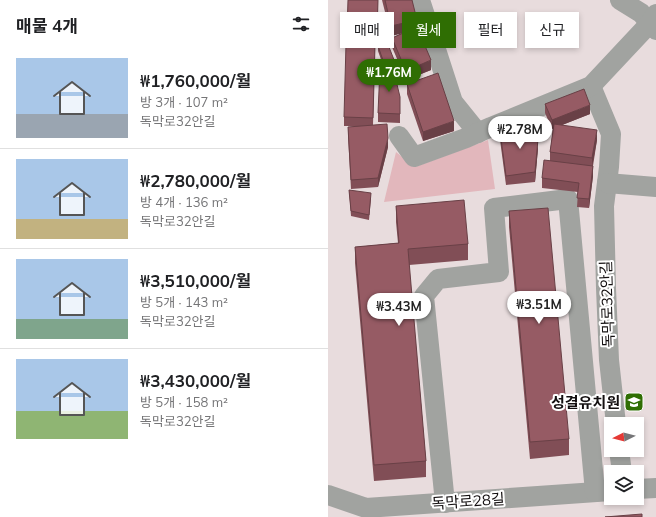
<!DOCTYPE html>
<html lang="ko">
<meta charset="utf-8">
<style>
:root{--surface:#fff;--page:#f2f2f2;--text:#202124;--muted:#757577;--line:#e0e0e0;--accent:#2f6e03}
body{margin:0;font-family:Mulish,"Noto Sans KR",sans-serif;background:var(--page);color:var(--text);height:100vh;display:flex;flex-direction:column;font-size:15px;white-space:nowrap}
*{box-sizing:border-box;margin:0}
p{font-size:13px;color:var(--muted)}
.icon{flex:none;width:22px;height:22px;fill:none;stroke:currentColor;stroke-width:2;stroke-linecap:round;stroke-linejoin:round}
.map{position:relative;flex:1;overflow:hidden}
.panel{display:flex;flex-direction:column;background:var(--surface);width:328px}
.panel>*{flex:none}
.hud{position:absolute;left:12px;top:12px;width:256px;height:36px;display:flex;gap:8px}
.needle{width:26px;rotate:264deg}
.tools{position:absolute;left:276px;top:417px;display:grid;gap:8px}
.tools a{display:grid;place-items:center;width:40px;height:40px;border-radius:0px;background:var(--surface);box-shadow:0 2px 6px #0003;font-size:20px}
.price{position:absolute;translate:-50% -34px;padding:0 9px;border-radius:14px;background:#fff;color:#222;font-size:13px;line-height:26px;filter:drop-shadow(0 1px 2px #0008)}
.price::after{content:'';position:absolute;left:50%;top:24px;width:12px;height:9px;margin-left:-6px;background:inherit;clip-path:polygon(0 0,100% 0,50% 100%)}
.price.selected{background:var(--accent);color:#fff}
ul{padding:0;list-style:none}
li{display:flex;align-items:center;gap:12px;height:100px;padding:0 16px}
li+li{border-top:1px solid var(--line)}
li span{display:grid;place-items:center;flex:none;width:112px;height:80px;border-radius:0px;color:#555}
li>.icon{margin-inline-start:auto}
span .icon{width:48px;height:48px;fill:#fffc;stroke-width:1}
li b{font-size:17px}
h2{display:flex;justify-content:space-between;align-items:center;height:48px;padding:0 16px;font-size:17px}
.pill{padding:0 14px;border-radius:0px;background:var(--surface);box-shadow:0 2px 6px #0003;font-size:14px;line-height:36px}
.pill.selected{background:var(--accent);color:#fff}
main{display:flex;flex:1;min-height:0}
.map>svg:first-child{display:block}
.park{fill:#e2b7bc}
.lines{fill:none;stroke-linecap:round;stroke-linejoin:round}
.street{stroke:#a1a3a0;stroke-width:20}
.wall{fill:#814e56}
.shaded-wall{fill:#694046}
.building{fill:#965b64;stroke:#694046}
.labels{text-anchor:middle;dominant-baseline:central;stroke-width:4;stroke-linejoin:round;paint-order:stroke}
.street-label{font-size:15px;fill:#130f10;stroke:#fff}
.poi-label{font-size:15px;font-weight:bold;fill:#130f10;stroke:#fff;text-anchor:end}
</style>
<main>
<section class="panel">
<h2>매물 4개<svg class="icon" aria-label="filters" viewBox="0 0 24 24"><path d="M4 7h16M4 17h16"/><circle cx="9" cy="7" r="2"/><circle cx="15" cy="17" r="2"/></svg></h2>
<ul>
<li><span style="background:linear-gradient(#a9c7e8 70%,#9aa5b1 0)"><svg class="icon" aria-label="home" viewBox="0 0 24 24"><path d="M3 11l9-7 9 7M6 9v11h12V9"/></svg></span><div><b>₩1,760,000/월</b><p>방 3개 · 107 m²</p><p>독막로32안길</p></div></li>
<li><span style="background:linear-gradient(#a9c7e8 75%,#c2b280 0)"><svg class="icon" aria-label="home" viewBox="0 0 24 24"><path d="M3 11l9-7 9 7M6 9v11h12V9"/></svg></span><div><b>₩2,780,000/월</b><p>방 4개 · 136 m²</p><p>독막로32안길</p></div></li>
<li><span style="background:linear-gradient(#a9c7e8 75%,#7fa58c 0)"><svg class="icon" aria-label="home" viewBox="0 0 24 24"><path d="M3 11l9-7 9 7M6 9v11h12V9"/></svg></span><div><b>₩3,510,000/월</b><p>방 5개 · 143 m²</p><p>독막로32안길</p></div></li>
<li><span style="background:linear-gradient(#a9c7e8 65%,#8fb573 0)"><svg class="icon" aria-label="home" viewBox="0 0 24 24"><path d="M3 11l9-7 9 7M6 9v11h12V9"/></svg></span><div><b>₩3,430,000/월</b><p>방 5개 · 158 m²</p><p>독막로32안길</p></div></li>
</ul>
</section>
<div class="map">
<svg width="328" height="517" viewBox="0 0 328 517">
<rect width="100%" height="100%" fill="#e8dcdd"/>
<path class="park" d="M 160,140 L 167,189 L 56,202 L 68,152 L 87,167 Z"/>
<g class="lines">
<g class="street">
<path d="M 92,0 L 125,102 L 150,133"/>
<path d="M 292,0 L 313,13 L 328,30"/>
<path d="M 263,86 L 283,134 L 281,167 L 276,206 L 278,288 L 281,360 L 288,424"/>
<path d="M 71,136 L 86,157 L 138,138 L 163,127 L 263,86 L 322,23 L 328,14"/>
<path d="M 279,183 L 328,187"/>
<path d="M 291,450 L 294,472"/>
<path d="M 309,489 L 328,488"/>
<path d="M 0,495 L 38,508 L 283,491"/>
<path d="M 117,503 L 96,296 L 110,279 L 171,272 L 166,208 L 240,199 L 267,492"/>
</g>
</g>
<g class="wall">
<path d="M 20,0 L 50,0 L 49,44 L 19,43 Z"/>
<path d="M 54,0 L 84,0 L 89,27 L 103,70 L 78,80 L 64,47 L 64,38 L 76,32 L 63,36 Z"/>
<path d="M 47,45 L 45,125 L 60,147 L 50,187 L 23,189 L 20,136 L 20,127 L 29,126 L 16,126 L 16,117 Z"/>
<path d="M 50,46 L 68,70 L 65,71 L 72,106 L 72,123 L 50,122 L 50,113 L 56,68 L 50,51 Z"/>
<path d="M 79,84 L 126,131 L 95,141 L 79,94 Z"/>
<path d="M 217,104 L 262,114 L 234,125 L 269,140 L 265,166 L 265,176 L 261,208 L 249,207 L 250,192 L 214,188 L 214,178 L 222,161 L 222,152 L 225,129 L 224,129 L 217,113 Z"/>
<path d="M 172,131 L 210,148 L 207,182 L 178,185 L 172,140 Z"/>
<path d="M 21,190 L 43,198 L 41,220 L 23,216 Z"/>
<path d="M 68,206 L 140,244 L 140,260 L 81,265 L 98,461 L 98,477 L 46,481 L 27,263 L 27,247 L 70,243 L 68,222 Z"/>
<path d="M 181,211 L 241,439 L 241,455 L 202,459 L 181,227 Z"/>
</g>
<g class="shaded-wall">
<path d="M 89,20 L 89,30 L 63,36 L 63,26 Z"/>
<path d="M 103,60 L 103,70 L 78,80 L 78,71 Z"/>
<path d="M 68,65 L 68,70 L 58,74 L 58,69 Z"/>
<path d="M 262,105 L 262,114 L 224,129 L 224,120 Z"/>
<path d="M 126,121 L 126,131 L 95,141 L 95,132 Z"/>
<path d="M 269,130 L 269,140 L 264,167 L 264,158 Z"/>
<path d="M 60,138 L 60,147 L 50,187 L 50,178 Z"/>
<path d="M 210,139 L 210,148 L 207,182 L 207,172 Z"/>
<path d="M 265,166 L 265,176 L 261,208 L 261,199 Z"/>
</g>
<g class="building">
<path d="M 20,0 L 50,0 L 49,35 L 19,34 Z"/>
<path d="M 57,0 L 84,0 L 89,20 L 63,26 Z"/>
<path d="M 89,27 L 103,60 L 78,71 L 64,38 Z"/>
<path d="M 59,42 L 68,65 L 58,69 L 50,46 Z"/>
<path d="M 18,44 L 47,45 L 45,118 L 16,117 Z"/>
<path d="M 52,68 L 65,68 L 72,97 L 72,114 L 50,113 Z"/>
<path d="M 110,73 L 126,121 L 95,132 L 79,84 Z"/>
<path d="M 256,89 L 262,105 L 224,120 L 217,104 Z"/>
<path d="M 59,124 L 60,138 L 50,178 L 23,180 L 20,127 Z"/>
<path d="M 226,124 L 269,130 L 264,158 L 222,152 Z"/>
<path d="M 209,125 L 210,139 L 207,172 L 178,176 L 172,131 Z"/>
<path d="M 216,160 L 265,166 L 261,199 L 249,198 L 251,183 L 214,178 Z"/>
<path d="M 21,190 L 43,193 L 41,215 L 23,211 Z"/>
<path d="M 136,200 L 140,244 L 80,249 L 98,461 L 46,465 L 27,247 L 71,243 L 68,206 Z"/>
<path d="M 220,208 L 241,439 L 202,442 L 181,211 Z"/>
<path d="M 314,514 L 314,517 L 277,517 Z"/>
</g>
<defs>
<symbol id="school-square" viewBox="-11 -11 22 22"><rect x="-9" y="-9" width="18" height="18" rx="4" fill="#2f6e03" stroke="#fff"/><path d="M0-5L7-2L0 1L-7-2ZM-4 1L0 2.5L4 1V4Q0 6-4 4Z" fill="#fff"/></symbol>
</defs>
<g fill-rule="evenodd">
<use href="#school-square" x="295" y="391" width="22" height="22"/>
</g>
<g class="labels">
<g class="street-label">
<text transform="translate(279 304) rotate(-92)">독막로32안길</text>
<text transform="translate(140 501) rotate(-4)">독막로28길</text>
</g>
<g class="poi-label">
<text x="292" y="402">성결유치원</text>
</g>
</g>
</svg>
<div class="tools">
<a><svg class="needle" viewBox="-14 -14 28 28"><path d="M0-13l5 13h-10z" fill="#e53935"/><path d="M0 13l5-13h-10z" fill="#757577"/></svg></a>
<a><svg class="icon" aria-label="layers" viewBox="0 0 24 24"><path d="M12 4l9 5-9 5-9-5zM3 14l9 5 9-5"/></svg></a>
</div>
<b class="price selected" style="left:61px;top:93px">₩1.76M</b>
<b class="price" style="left:192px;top:150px">₩2.78M</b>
<b class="price" style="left:211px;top:325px">₩3.51M</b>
<b class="price" style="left:71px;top:327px">₩3.43M</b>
<div class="hud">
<a class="pill">매매</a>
<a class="pill selected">월세</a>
<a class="pill">필터</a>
<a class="pill">신규</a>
</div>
</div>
</main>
